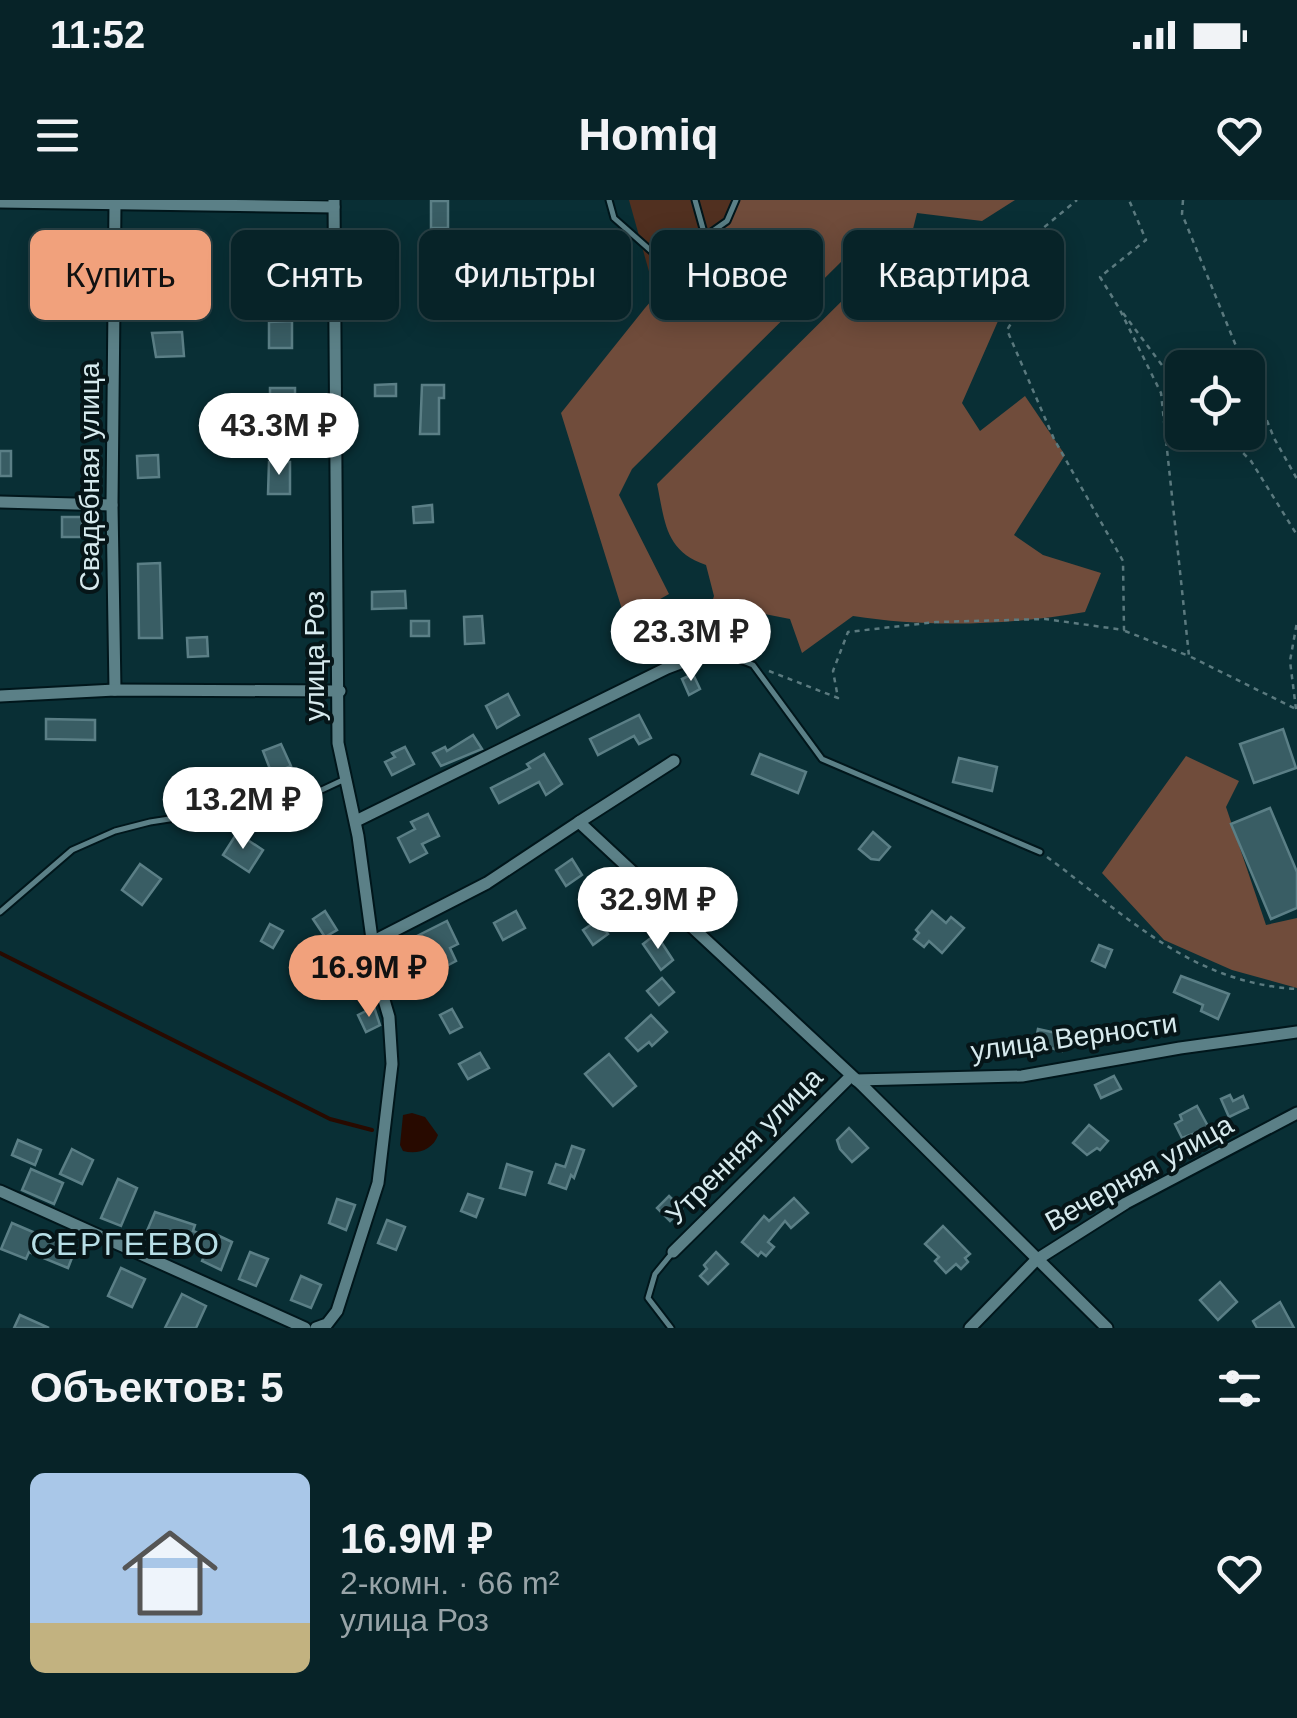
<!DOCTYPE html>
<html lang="ru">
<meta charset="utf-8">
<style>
:root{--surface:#072328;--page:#102b30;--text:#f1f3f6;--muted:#98a4a8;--line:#284045;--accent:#f1a17c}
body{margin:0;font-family:Arial,sans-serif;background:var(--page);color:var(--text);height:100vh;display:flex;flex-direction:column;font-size:38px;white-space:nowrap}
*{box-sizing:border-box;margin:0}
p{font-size:32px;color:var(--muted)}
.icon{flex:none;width:55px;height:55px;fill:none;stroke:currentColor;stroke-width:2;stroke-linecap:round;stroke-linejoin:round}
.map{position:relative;height:1128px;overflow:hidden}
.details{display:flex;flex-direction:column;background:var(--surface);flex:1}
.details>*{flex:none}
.banner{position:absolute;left:30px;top:30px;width:1238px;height:90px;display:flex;gap:20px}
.tools{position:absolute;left:1165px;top:150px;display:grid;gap:20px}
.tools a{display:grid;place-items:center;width:100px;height:100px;border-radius:15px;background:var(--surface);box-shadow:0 5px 25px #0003,0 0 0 2px var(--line);font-size:50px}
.price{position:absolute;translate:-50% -85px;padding:0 22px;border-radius:35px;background:#fff;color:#222;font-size:32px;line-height:65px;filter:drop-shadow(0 2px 5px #0008)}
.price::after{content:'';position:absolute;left:50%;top:60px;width:30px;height:22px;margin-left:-15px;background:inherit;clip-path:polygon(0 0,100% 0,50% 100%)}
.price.selected{background:var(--accent);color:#111}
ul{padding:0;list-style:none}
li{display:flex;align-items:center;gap:30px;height:250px;padding:0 30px}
li span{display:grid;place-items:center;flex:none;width:280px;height:200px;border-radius:15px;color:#555}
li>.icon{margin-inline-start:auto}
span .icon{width:120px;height:120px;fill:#fffc;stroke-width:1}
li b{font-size:42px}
h2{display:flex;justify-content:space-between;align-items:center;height:120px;padding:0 30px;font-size:42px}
.tag{padding:0 35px;border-radius:15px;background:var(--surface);box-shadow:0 5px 25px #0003,0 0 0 2px var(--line);font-size:35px;line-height:90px}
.tag.selected{background:var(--accent);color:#111}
.status{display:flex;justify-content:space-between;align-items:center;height:70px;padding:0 50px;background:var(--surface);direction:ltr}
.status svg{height:28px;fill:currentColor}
header{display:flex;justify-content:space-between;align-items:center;height:130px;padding:0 30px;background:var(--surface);font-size:45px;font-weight:700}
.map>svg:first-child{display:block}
.green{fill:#513020}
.forest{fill:#704c3b}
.water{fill:#280a00}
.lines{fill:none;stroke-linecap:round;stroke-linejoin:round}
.stream{stroke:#280a00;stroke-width:4}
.building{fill:#395d64;stroke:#5b7f86;stroke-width:2.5}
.service-casing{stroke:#00161b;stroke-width:9}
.minor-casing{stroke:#00161b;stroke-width:15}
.path{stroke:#5b7a7f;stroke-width:2.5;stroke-dasharray:5 5;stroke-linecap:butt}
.service{stroke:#5b8087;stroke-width:5}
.minor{stroke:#5b8087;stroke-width:11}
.labels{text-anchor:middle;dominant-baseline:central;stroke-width:8;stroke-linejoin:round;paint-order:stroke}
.street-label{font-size:28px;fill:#d7eaee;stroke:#061518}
.quarter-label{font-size:32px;letter-spacing:2.5px;fill:#b7dee6;stroke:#061518}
</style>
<div class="status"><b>11:52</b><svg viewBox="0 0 49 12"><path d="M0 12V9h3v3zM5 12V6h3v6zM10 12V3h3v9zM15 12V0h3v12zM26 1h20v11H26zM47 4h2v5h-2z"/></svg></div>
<header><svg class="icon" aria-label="menu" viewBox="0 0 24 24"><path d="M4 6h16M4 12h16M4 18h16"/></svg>Homiq<svg class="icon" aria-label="heart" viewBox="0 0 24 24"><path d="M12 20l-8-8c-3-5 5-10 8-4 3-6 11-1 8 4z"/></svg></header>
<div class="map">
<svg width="1297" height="1128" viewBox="0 0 1297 1128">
<rect width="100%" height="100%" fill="#092f35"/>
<path class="green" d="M 629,0 L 736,0 L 708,67 L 655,93 Z"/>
<g class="forest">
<path d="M 739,0 L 1015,0 L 982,21 L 917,13 L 911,37 L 1009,96 L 962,203 L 980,231 L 1025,196 L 1065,255 L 1014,335 L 1043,355 L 1101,373 L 1085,412 C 1010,425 929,428 853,416 L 802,453 L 790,419 L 759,413 L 706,421 L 714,396 L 706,365 C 665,351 665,322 657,284 L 856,87 L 855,74 L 845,58 L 632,269 L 619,295 L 669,394 L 625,419 L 561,213 L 645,108 Z"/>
<path d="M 1186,556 L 1239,581 L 1226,607 L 1266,725 L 1297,718 L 1297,788 L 1232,770 L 1164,740 L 1102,673 Z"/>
</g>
<path class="water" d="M 412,913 L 425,917 L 438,935 C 433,950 417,955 403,951 L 400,945 L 403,915 Z"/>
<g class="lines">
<path class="stream" d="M 0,753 L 330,919 L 372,930"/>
</g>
<g class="building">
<rect x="431" y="1" width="17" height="27"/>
<path d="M 257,37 L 258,57 L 237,57 L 236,38 Z"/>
<rect x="273" y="50" width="21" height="22"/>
<rect x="186" y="51" width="16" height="16"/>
<path d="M 292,121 L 292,148 L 269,148 L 269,122 Z"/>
<path d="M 182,132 L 184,156 L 156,157 L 152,133 Z"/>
<path d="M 396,184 L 396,196 L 375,196 L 375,185 Z"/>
<path d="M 422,185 L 444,185 L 444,198 L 439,198 L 439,234 L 420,234 Z"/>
<rect x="270" y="188" width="25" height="31"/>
<rect x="0" y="251" width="11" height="25"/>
<path d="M 158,255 L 159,277 L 138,278 L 137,256 Z"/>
<path d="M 269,262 L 290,262 L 290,294 L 268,294 Z"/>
<path d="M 432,305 L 433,322 L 414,323 L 413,307 Z"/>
<rect x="62" y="317" width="20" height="20"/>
<path d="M 160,363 L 162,438 L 139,438 L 138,364 Z"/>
<path d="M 405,391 L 406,408 L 372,409 L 372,392 Z"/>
<path d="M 482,416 L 484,443 L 465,444 L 464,417 Z"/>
<rect x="411" y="421" width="18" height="15"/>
<path d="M 629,422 L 632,426 L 640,422 L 647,436 L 640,439 L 643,444 L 624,453 L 613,430 Z"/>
<path d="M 207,437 L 208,456 L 188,457 L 187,438 Z"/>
<path d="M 693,474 L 700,489 L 689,495 L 682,479 Z"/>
<path d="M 508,494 L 519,515 L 497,528 L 486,506 Z"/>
<path d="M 639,515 L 651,538 L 639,544 L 634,536 L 598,555 L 590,539 Z"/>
<path d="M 46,519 L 95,520 L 95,540 L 46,539 Z"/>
<path d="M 1283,529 L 1296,568 L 1254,583 L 1240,544 Z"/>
<path d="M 473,535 L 482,549 L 441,566 L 433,553 L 445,547 L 447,551 Z"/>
<path d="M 281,544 L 291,566 L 272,574 L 263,551 Z"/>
<path d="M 405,547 L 414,564 L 392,575 L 385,562 L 395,557 L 392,553 Z"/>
<path d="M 544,554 L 562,584 L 546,595 L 539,582 L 499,603 L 491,588 L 530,568 L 527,564 Z"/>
<path d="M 760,554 L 806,572 L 798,593 L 752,574 Z"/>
<path d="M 959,558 L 997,567 L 992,591 L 953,582 Z"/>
<path d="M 1270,608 L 1297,672 L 1297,708 L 1271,719 L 1231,624 Z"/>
<path d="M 428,614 L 439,636 L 422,644 L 427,653 L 410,662 L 398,638 L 415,629 L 411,622 Z"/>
<path d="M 873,632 L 890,647 L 879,660 L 871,659 L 859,649 Z"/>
<path d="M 237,633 L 263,650 L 249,672 L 223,655 Z"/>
<path d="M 572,659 L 582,675 L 566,686 L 556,670 Z"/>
<path d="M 140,664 L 161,679 L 142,705 L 122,690 Z"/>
<path d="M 325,711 L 337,730 L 325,737 L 313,719 Z"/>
<path d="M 516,711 L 525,728 L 503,740 L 494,723 Z"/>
<path d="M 932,711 L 946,723 L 951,717 L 964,728 L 942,753 L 929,741 L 924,747 L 914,739 L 919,733 L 916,730 Z"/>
<path d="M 598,720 L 608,734 L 593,745 L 583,730 Z"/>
<path d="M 447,721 L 458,744 L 450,748 L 456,761 L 433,773 L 415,737 Z"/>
<path d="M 270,724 L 283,731 L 273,748 L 261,741 Z"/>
<path d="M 656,734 L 673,760 L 661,770 L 643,744 Z"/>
<path d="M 1099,745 L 1112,750 L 1105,767 L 1092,761 Z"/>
<path d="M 348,756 L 354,769 L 339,776 L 334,761 Z"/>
<path d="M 1181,776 L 1229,794 L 1218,819 L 1201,811 L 1203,805 L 1174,792 Z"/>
<path d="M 662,778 L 674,792 L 659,805 L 647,791 Z"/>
<path d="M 374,807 L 380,825 L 366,832 L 358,815 Z"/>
<path d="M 452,809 L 462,827 L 450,833 L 440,815 Z"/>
<path d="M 651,815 L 667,832 L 652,846 L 649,842 L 638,851 L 626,838 Z"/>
<path d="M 1038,829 L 1065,835 L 1062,851 L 1035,844 Z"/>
<path d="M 480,853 L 489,868 L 468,879 L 459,864 Z"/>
<path d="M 609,854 L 636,886 L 613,906 L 585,874 Z"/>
<path d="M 1114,876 L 1121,889 L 1101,898 L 1095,885 Z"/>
<path d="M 1230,895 L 1233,901 L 1243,896 L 1248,908 L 1229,917 L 1221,899 Z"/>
<path d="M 1197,906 L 1209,928 L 1182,938 L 1175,924 L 1182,920 L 1180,915 Z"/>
<path d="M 1089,925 L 1108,941 L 1100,950 L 1097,948 L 1087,955 L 1073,943 Z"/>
<path d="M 849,928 L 868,948 L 852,962 L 840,949 L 837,940 Z"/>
<path d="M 18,940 L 41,950 L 35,965 L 12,955 Z"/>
<path d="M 572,946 L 584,950 L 574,978 L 571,975 L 566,989 L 549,983 L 556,964 L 565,967 Z"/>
<path d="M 72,949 L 93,960 L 82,984 L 60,974 Z"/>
<path d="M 507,964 L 532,972 L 525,995 L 500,988 Z"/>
<path d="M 31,969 L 63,983 L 54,1004 L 22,990 Z"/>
<path d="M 118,979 L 137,988 L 121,1026 L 101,1018 Z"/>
<path d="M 468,994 L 483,999 L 476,1017 L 461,1011 Z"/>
<path d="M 669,996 L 682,1009 L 670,1021 L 657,1008 Z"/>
<path d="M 794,998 L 808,1013 L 791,1028 L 785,1021 L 768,1042 L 774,1047 L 766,1056 L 761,1052 L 758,1056 L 742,1042 L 764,1016 L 769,1021 Z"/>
<path d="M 337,999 L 355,1005 L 346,1030 L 329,1023 Z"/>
<path d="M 155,1012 L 195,1025 L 193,1031 L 211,1038 L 213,1033 L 232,1042 L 221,1070 L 202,1061 L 207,1050 L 166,1034 L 164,1037 L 147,1031 Z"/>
<path d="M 387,1020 L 405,1027 L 396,1050 L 378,1043 Z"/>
<path d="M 12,1023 L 75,1050 L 68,1068 L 29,1052 L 26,1059 L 1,1049 Z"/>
<path d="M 943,1026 L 970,1054 L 965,1058 L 968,1062 L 961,1069 L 956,1064 L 946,1073 L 935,1061 L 939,1057 L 925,1044 Z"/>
<path d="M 250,1052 L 268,1059 L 256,1086 L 239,1079 Z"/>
<path d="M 716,1052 L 728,1064 L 708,1084 L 700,1076 L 707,1069 L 704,1065 Z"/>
<path d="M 121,1068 L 145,1079 L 132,1107 L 108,1096 Z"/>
<path d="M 301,1076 L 321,1085 L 311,1108 L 291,1100 Z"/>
<path d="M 1220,1082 L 1237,1102 L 1218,1120 L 1200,1100 Z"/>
<path d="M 182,1094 L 206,1106 L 196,1128 L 165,1128 Z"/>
<path d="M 1280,1102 L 1294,1128 L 1257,1128 L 1253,1121 Z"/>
<path d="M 20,1115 L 49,1128 L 14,1128 Z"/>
</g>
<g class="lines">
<defs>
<g id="service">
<path d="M 609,0 L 614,18 L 666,64 L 727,21 L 736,0"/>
<path d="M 695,0 L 705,36"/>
<path d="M 699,457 L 730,456 L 753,465 L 822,559 L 1040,652"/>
<path d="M 0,712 L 72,650 L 115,631 L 150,622 L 208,613 L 264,617 L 345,579"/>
<path d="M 671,1128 L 648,1098 L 655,1074 L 673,1052"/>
</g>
<g id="minor">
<path d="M 0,2 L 334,7"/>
<path d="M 0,302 L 112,305"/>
<path d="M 115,490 L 112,305 L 115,3"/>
<path d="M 0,496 L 115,490 L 340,491"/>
<path d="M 356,621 L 667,468 L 696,457"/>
<path d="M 579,622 L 674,561"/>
<path d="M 374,741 L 487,683 L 579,622 L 863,886 L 1107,1128"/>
<path d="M 856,880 L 1022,876 L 1180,848 L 1297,832"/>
<path d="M 0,991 L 305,1128"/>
<path d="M 673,1052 L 851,876"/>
<path d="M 316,1128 L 327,1124 L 337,1111 L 378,983 L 392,864 L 389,817 L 377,776 L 358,636 L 338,543 L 334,0"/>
<path d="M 970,1128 L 1036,1060 L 1126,1003 L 1297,913"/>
</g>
</defs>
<use href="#service" class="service-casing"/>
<use href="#minor" class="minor-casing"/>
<g class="path">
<path d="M 1183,0 L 1182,14 L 1245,168"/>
<path d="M 1123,113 L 1182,192"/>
<path d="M 1248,174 L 1274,238 L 1297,279"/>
<path d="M 1222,232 L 1251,261 L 1297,335"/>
<path d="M 1125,431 L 1189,456 L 1161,193 L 1119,108 L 1100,77 L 1146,40 L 1129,0"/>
<path d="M 1191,457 L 1296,509"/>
<path d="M 769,471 L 838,498 L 833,471 L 848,432 L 936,422 L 1045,419 L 1124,430 L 1123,361 L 1054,239 L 1007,130 L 1029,94 L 1042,29 L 1077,0"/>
<path d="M 1296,509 L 1290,461 L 1297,422"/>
<path d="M 1047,657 C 1127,716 1191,783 1297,789"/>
</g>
<use href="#service" class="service"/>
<use href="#minor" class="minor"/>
</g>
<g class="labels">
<g class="street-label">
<text transform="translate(89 277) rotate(-90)">Свадебная улица</text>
<text transform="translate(314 456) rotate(-90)">улица Роз</text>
<text transform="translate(1074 837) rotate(-8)">улица Верности</text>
<text transform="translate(744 946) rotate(-45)">Утренняя улица</text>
<text transform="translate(1139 973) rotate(-29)">Вечерняя улица</text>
</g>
<g class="quarter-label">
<text x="126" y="1044">СЕРГЕЕВО</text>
</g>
</g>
</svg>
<div class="tools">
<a><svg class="icon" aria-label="locate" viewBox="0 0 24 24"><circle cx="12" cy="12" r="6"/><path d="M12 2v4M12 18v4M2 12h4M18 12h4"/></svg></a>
</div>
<b class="price" style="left:279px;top:278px">43.3M ₽</b>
<b class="price" style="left:691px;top:484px">23.3M ₽</b>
<b class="price" style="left:243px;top:652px">13.2M ₽</b>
<b class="price" style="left:658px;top:752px">32.9M ₽</b>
<b class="price selected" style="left:369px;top:820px">16.9M ₽</b>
<div class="banner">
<a class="tag selected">Купить</a>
<a class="tag">Снять</a>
<a class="tag">Фильтры</a>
<a class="tag">Новое</a>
<a class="tag">Квартира</a>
</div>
</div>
<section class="details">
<h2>Объектов: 5<svg class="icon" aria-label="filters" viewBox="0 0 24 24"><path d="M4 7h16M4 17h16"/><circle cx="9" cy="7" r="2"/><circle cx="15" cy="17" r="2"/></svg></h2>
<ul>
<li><span style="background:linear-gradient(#a9c7e8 75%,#c2b280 0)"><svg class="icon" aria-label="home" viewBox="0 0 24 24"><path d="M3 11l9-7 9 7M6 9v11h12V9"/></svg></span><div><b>16.9M ₽</b><p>2-комн. · 66 m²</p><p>улица Роз</p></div><svg class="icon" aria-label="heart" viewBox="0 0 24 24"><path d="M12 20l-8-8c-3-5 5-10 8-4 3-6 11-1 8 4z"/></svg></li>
</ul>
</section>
